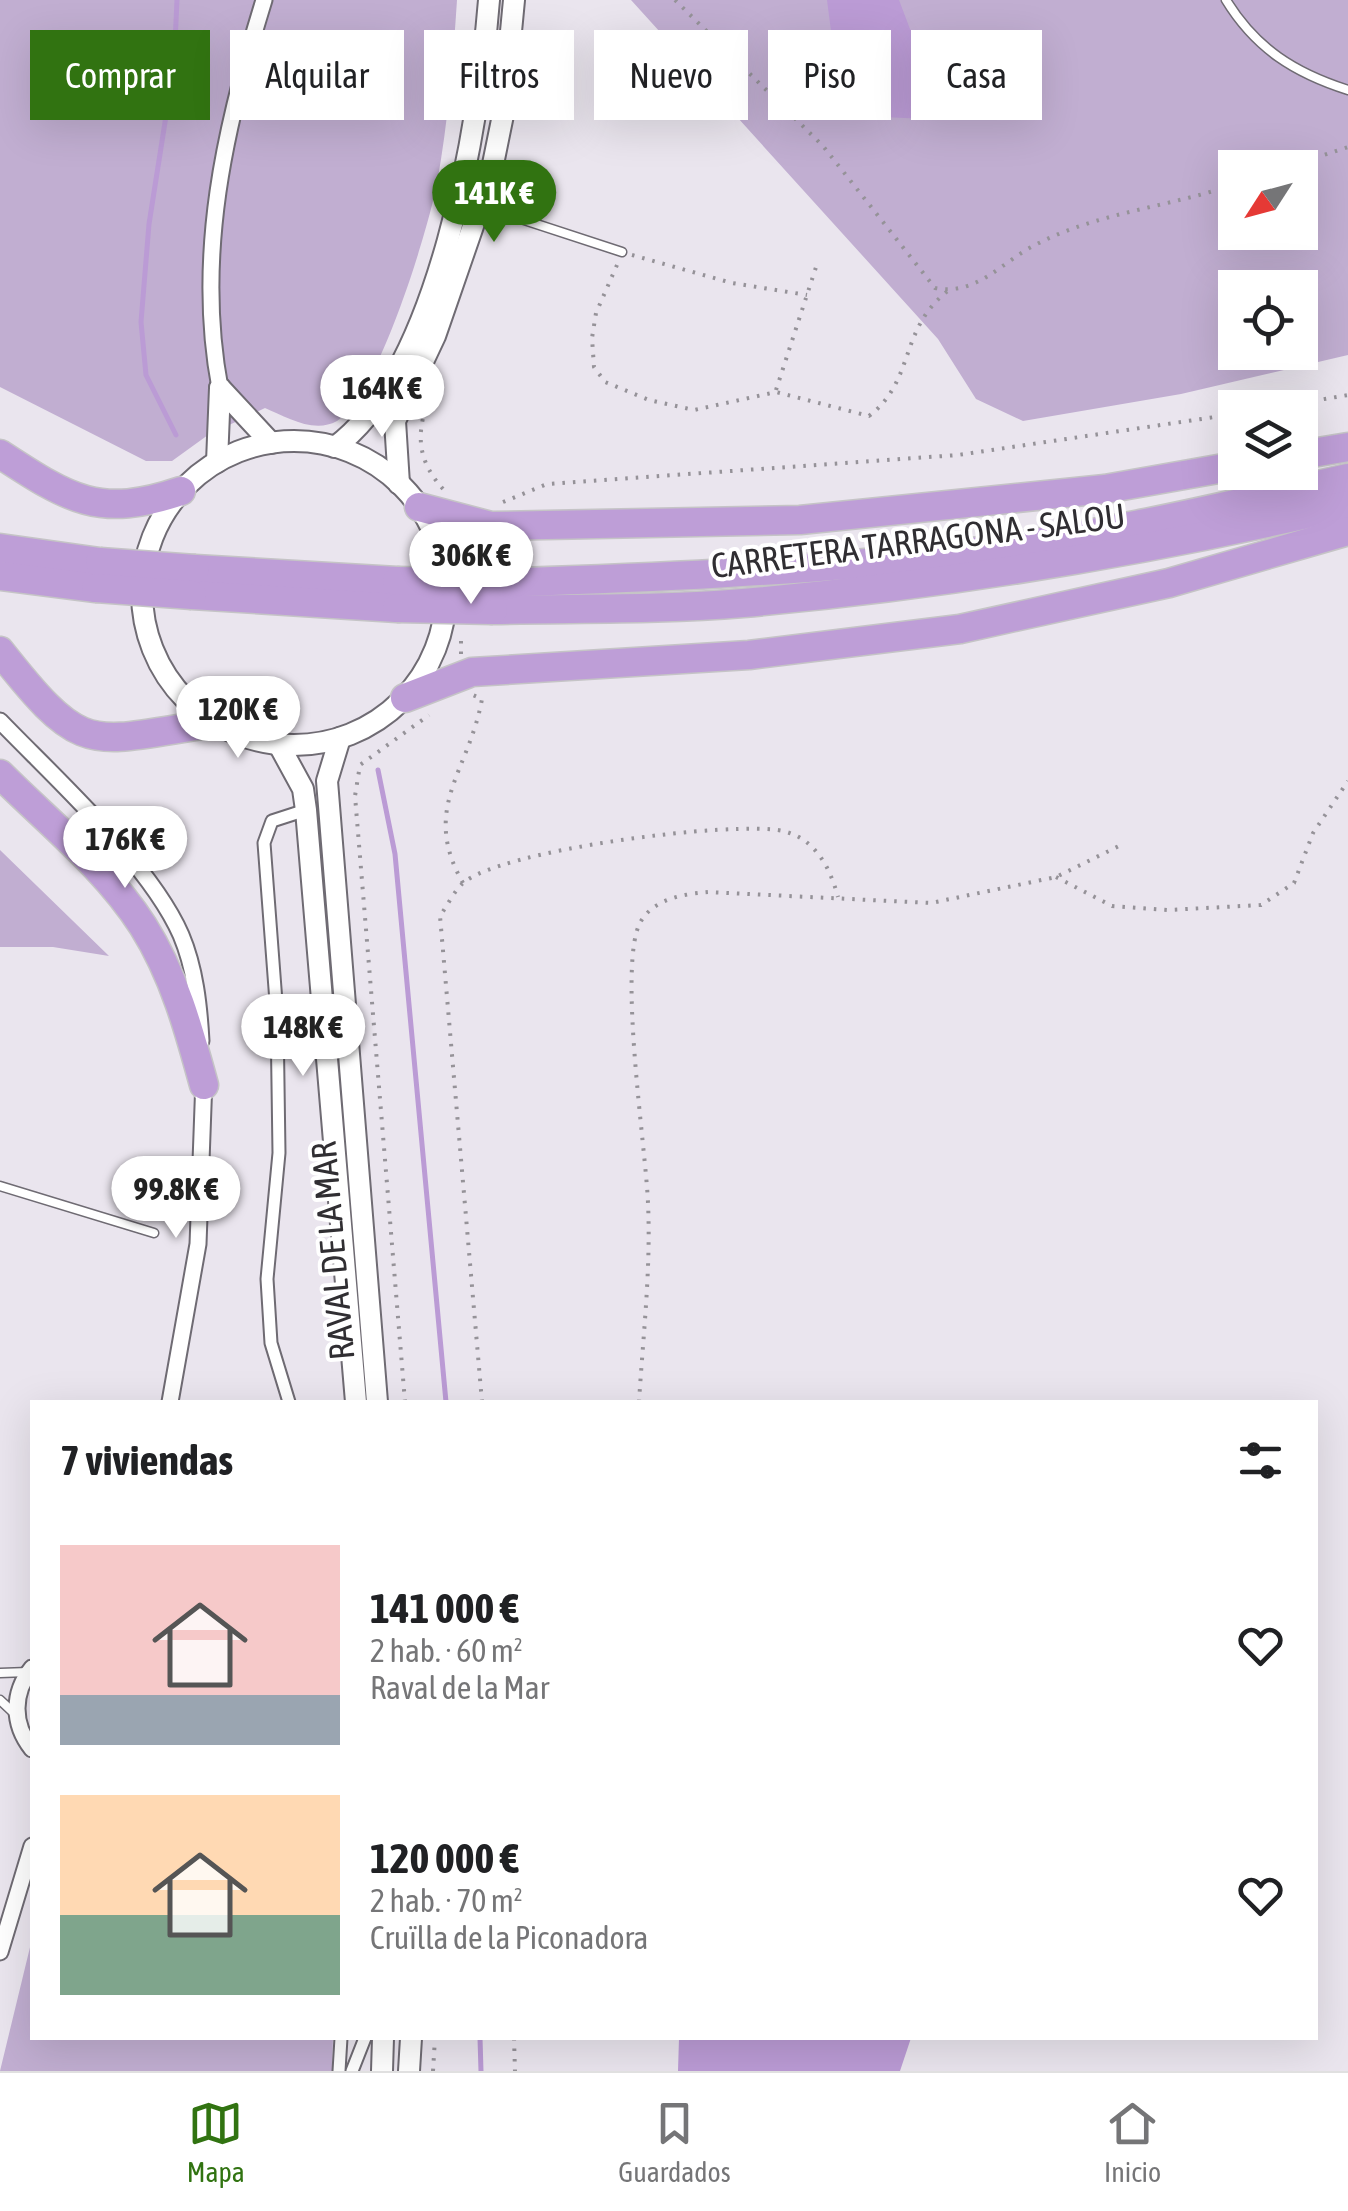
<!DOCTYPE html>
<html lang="es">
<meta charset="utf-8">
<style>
:root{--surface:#fff;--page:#f6f6f6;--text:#202124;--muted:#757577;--line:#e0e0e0;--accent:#317311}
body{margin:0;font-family:"Asap Condensed",sans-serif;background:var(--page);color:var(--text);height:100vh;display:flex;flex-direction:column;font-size:38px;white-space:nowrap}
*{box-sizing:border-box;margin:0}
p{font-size:32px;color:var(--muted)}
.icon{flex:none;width:55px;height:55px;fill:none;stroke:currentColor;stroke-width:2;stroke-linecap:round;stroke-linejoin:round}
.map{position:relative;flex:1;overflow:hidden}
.details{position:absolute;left:30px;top:1400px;width:1288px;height:640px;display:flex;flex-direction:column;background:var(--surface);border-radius:0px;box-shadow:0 10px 40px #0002}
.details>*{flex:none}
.top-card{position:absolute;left:30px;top:30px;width:1290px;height:90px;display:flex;gap:20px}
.needle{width:65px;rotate:234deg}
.buttons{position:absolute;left:1218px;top:150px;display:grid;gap:20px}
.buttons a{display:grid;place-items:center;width:100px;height:100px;border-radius:0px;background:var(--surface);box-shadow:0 10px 40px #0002;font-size:50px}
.price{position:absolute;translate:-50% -85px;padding:0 22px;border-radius:35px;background:#fff;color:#222;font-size:32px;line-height:65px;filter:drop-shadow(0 2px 5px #0008)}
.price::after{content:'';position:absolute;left:50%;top:60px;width:30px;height:22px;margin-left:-15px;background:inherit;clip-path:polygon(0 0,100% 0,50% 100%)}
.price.selected{background:var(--accent);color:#fff}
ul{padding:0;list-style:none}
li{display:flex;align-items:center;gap:30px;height:250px;padding:0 30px}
li span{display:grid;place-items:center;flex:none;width:280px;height:200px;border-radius:0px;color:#555}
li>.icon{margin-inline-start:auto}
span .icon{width:120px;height:120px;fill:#fffc;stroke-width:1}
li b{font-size:42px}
h2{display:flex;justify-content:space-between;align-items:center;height:120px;padding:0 30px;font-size:42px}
.chip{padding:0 35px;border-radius:0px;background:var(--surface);box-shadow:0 10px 40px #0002;font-size:35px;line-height:90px}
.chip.selected{background:var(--accent);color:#fff}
.dock{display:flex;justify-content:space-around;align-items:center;height:140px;border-top:2px solid var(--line);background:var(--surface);font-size:28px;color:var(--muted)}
.dock a{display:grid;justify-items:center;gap:5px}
.dock .selected{color:var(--accent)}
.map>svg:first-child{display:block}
.green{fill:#c1aed1;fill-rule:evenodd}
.water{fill:#bb9bd5}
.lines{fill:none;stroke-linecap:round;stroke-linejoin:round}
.stream{stroke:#bb9bd5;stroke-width:5}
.service-casing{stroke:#6f6b73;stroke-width:11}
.pedestrian-casing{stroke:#6f6b73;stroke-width:15}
.minor-casing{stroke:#6f6b73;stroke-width:19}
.tertiary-casing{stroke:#6f6b73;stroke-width:24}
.trunk-casing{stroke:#c5c4c6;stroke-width:31}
.path{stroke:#959298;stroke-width:4;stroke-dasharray:2.5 8;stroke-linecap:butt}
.service{stroke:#fff;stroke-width:8}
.pedestrian{stroke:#fff;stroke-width:11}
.minor{stroke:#fff;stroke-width:15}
.tertiary{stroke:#fff;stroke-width:20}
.trunk{stroke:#be9ed7;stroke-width:28}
.trunk-bridge-casing{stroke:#c5c4c6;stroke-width:31;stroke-linecap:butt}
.trunk-bridge{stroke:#be9ed7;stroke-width:28}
.labels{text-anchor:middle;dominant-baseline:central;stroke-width:8;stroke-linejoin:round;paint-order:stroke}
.street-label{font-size:35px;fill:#302e32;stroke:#fff}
</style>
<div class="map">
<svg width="1348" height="2071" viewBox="0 0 1348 2071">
<rect width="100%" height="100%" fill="#eae5ee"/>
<g class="green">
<path d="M 0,0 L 457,0 C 453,61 448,123 437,183 C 428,231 377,398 337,421 C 314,434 286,417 265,408 L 208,435 L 172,461 L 146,461 L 0,387 Z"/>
<path d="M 631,0 L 1348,0 L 1348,355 L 1181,394 L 1023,421 L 976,399 L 938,339 ZM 1235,168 L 1300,168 L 1300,232 L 1235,232 ZM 1235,288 L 1300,288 L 1300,352 L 1235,352 Z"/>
<path d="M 0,850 L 109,956 L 53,947 L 0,947 Z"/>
<path d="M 32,1939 L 32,2038 L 333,2038 L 332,2071 L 0,2071 Z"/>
</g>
<g class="water">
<path d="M 827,0 L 899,0 L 910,29 L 956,106 L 955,117 L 948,120 L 861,116 L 831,31 Z"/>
<path d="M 679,2038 L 911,2038 L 900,2071 L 678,2071 Z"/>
</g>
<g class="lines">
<g class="stream">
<path d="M 176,435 L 146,375 L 141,322 L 149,224 L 174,65 L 177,0"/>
<path d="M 378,770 L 395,854 L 446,1402"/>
<path d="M 480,2038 L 481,2071"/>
</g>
<defs>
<g id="service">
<path d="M 1226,0 C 1256,49 1295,73 1348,90"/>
<path d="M 481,206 L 622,252"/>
<path d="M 0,1186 L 154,1233"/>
<path d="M 0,1673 L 28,1672"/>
<path d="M 0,1700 L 15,1714"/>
</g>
<g id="pedestrian">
<path d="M 289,1402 L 271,1343 L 267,1279 L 279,1153 L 277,1015 L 264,843 L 272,821 L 306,810"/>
<path d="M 339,2071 L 341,2038"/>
<path d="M 352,2071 L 365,2038"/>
</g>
<g id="minor">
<path d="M 220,388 C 195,256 225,126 264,0"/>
<path d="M 0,721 C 55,778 150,864 181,935 C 195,968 199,1005 201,1041"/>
<path d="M 170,1402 L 198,1244 L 204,1079"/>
<path d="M 32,1668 C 12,1693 12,1724 32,1749"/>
<path d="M 0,1952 L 32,1846"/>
</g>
<g id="tertiary">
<path d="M 220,388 L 271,443"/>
<circle cx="294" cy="593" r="152"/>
<path d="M 335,447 C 440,369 479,125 489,0"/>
<path d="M 217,462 L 220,388"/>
<path d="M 399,484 L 395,421 L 435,336 L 491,174 L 503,115 L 514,0"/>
<path d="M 340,738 L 327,781 L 377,1402"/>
<path d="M 279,745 L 303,789 L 306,810 L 356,1402"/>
<path d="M 382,2071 L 383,2038"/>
<path d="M 409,2071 L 411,2038"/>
</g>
<g id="trunk">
<path d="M 0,454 C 69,499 99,519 181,491"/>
<path d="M 1300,455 L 1348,447"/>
<path d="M 419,507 L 491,526 L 800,520 L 1105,489 L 1235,466"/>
<path d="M 0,548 L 100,562"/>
<path d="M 195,569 L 397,581"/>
<path d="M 0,576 L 96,588"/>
<path d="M 493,583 C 645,578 795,572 946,555 C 1082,540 1215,509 1348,478"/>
<path d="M 192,595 L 397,608"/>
<path d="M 493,610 C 576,608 661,610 743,603 C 948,585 1148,551 1348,505"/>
<path d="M 0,651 C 85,759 88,742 215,723"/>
<path d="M 405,698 L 472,672 L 749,655 L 960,629 L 1169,583 L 1348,531"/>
<path d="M 0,774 C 48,822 106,868 143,926 C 174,975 189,1030 204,1085"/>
</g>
</defs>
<use href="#service" class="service-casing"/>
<use href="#pedestrian" class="pedestrian-casing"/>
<use href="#minor" class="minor-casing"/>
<use href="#tertiary" class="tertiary-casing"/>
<use href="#trunk" class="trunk-casing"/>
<g class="path">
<path d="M 675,0 L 823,146 L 935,288 C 978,296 1002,261 1037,244 C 1099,212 1170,207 1235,184"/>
<path d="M 1285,168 L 1348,147"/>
<path d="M 632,255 L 732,283 L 807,295"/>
<path d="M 617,265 L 596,313 L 592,338 L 594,367 L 605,382 L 649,400 L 694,410 L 776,392 L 869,416 C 916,380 898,329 949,290"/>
<path d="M 776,390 L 818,261"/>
<path d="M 429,399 C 415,435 418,462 444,490"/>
<path d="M 1272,408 L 1348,395"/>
<path d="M 503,502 L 547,484 L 958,455 L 1235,414"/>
<path d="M 461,654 L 461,633"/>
<path d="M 1056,877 L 1112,906 L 1168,910 L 1261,905 L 1294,883 L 1313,833 L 1348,781"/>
<path d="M 463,883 C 420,808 469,772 482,699 L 473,695"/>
<path d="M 405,1402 L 355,796 L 360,765 L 429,715"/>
<path d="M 482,1402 L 440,916 C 447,906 453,893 462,884 C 497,850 734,820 783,831 C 816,839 830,868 838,897"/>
<path d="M 639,1402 C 643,1337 651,1269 648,1203 C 646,1149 617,961 641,921 C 655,898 685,894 708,892 L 931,903 L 1056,877 L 1121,845"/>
<path d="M 514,2038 L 515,2071"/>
<path d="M 433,2071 L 435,2038"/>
</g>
<use href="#service" class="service"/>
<use href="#pedestrian" class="pedestrian"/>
<use href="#minor" class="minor"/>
<use href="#tertiary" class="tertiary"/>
<use href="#trunk" class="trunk"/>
<defs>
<g id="trunk-bridge">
<path d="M 100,562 L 195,569"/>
<path d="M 397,581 L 493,583"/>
<path d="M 96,588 L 192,595"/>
<path d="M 397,608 L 493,610"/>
</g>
</defs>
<use href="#trunk-bridge" class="trunk-bridge-casing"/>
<use href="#trunk-bridge" class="trunk-bridge"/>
</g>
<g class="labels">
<g class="street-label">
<text transform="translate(918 540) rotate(-7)">CARRETERA TARRAGONA - SALOU</text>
<text transform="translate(332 1251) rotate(-95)">RAVAL DE LA MAR</text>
</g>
</g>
</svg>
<div class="buttons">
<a><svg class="needle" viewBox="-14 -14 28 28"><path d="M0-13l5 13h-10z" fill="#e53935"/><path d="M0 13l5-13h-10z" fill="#757577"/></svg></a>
<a><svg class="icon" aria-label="locate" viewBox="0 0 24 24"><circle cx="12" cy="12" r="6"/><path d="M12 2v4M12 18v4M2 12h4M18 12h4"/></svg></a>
<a><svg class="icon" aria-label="layers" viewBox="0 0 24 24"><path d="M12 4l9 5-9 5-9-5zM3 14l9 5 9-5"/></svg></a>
</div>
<b class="price selected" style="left:494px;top:245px">141K €</b>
<b class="price" style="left:382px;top:440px">164K €</b>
<b class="price" style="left:471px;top:607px">306K €</b>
<b class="price" style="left:238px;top:761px">120K €</b>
<b class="price" style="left:125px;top:891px">176K €</b>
<b class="price" style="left:303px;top:1079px">148K €</b>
<b class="price" style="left:176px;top:1241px">99.8K €</b>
<div class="top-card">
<a class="chip selected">Comprar</a>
<a class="chip">Alquilar</a>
<a class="chip">Filtros</a>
<a class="chip">Nuevo</a>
<a class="chip">Piso</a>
<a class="chip">Casa</a>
</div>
<section class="details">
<h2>7 viviendas<svg class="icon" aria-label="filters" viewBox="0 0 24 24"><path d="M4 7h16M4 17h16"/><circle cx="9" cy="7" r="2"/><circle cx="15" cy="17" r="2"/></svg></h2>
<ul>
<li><span style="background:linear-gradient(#f6c9c9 75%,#9aa5b1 0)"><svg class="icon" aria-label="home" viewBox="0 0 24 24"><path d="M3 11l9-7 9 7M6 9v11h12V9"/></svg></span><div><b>141 000 €</b><p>2 hab. · 60 m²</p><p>Raval de la Mar</p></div><svg class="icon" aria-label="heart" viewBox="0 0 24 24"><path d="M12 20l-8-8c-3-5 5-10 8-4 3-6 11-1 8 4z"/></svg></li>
<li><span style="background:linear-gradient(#ffd9b3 60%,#7fa58c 0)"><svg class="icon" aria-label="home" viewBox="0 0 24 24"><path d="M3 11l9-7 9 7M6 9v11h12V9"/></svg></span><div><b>120 000 €</b><p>2 hab. · 70 m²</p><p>Cruïlla de la Piconadora</p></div><svg class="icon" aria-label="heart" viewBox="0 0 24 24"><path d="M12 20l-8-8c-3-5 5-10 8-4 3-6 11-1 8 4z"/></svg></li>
</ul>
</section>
</div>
<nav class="dock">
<a class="selected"><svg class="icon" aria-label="map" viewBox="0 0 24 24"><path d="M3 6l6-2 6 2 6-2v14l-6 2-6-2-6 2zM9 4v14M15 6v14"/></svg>Mapa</a>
<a><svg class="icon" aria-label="saved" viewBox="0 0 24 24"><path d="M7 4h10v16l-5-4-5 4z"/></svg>Guardados</a>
<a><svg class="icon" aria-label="home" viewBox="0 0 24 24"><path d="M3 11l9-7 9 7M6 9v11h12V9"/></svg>Inicio</a>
</nav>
